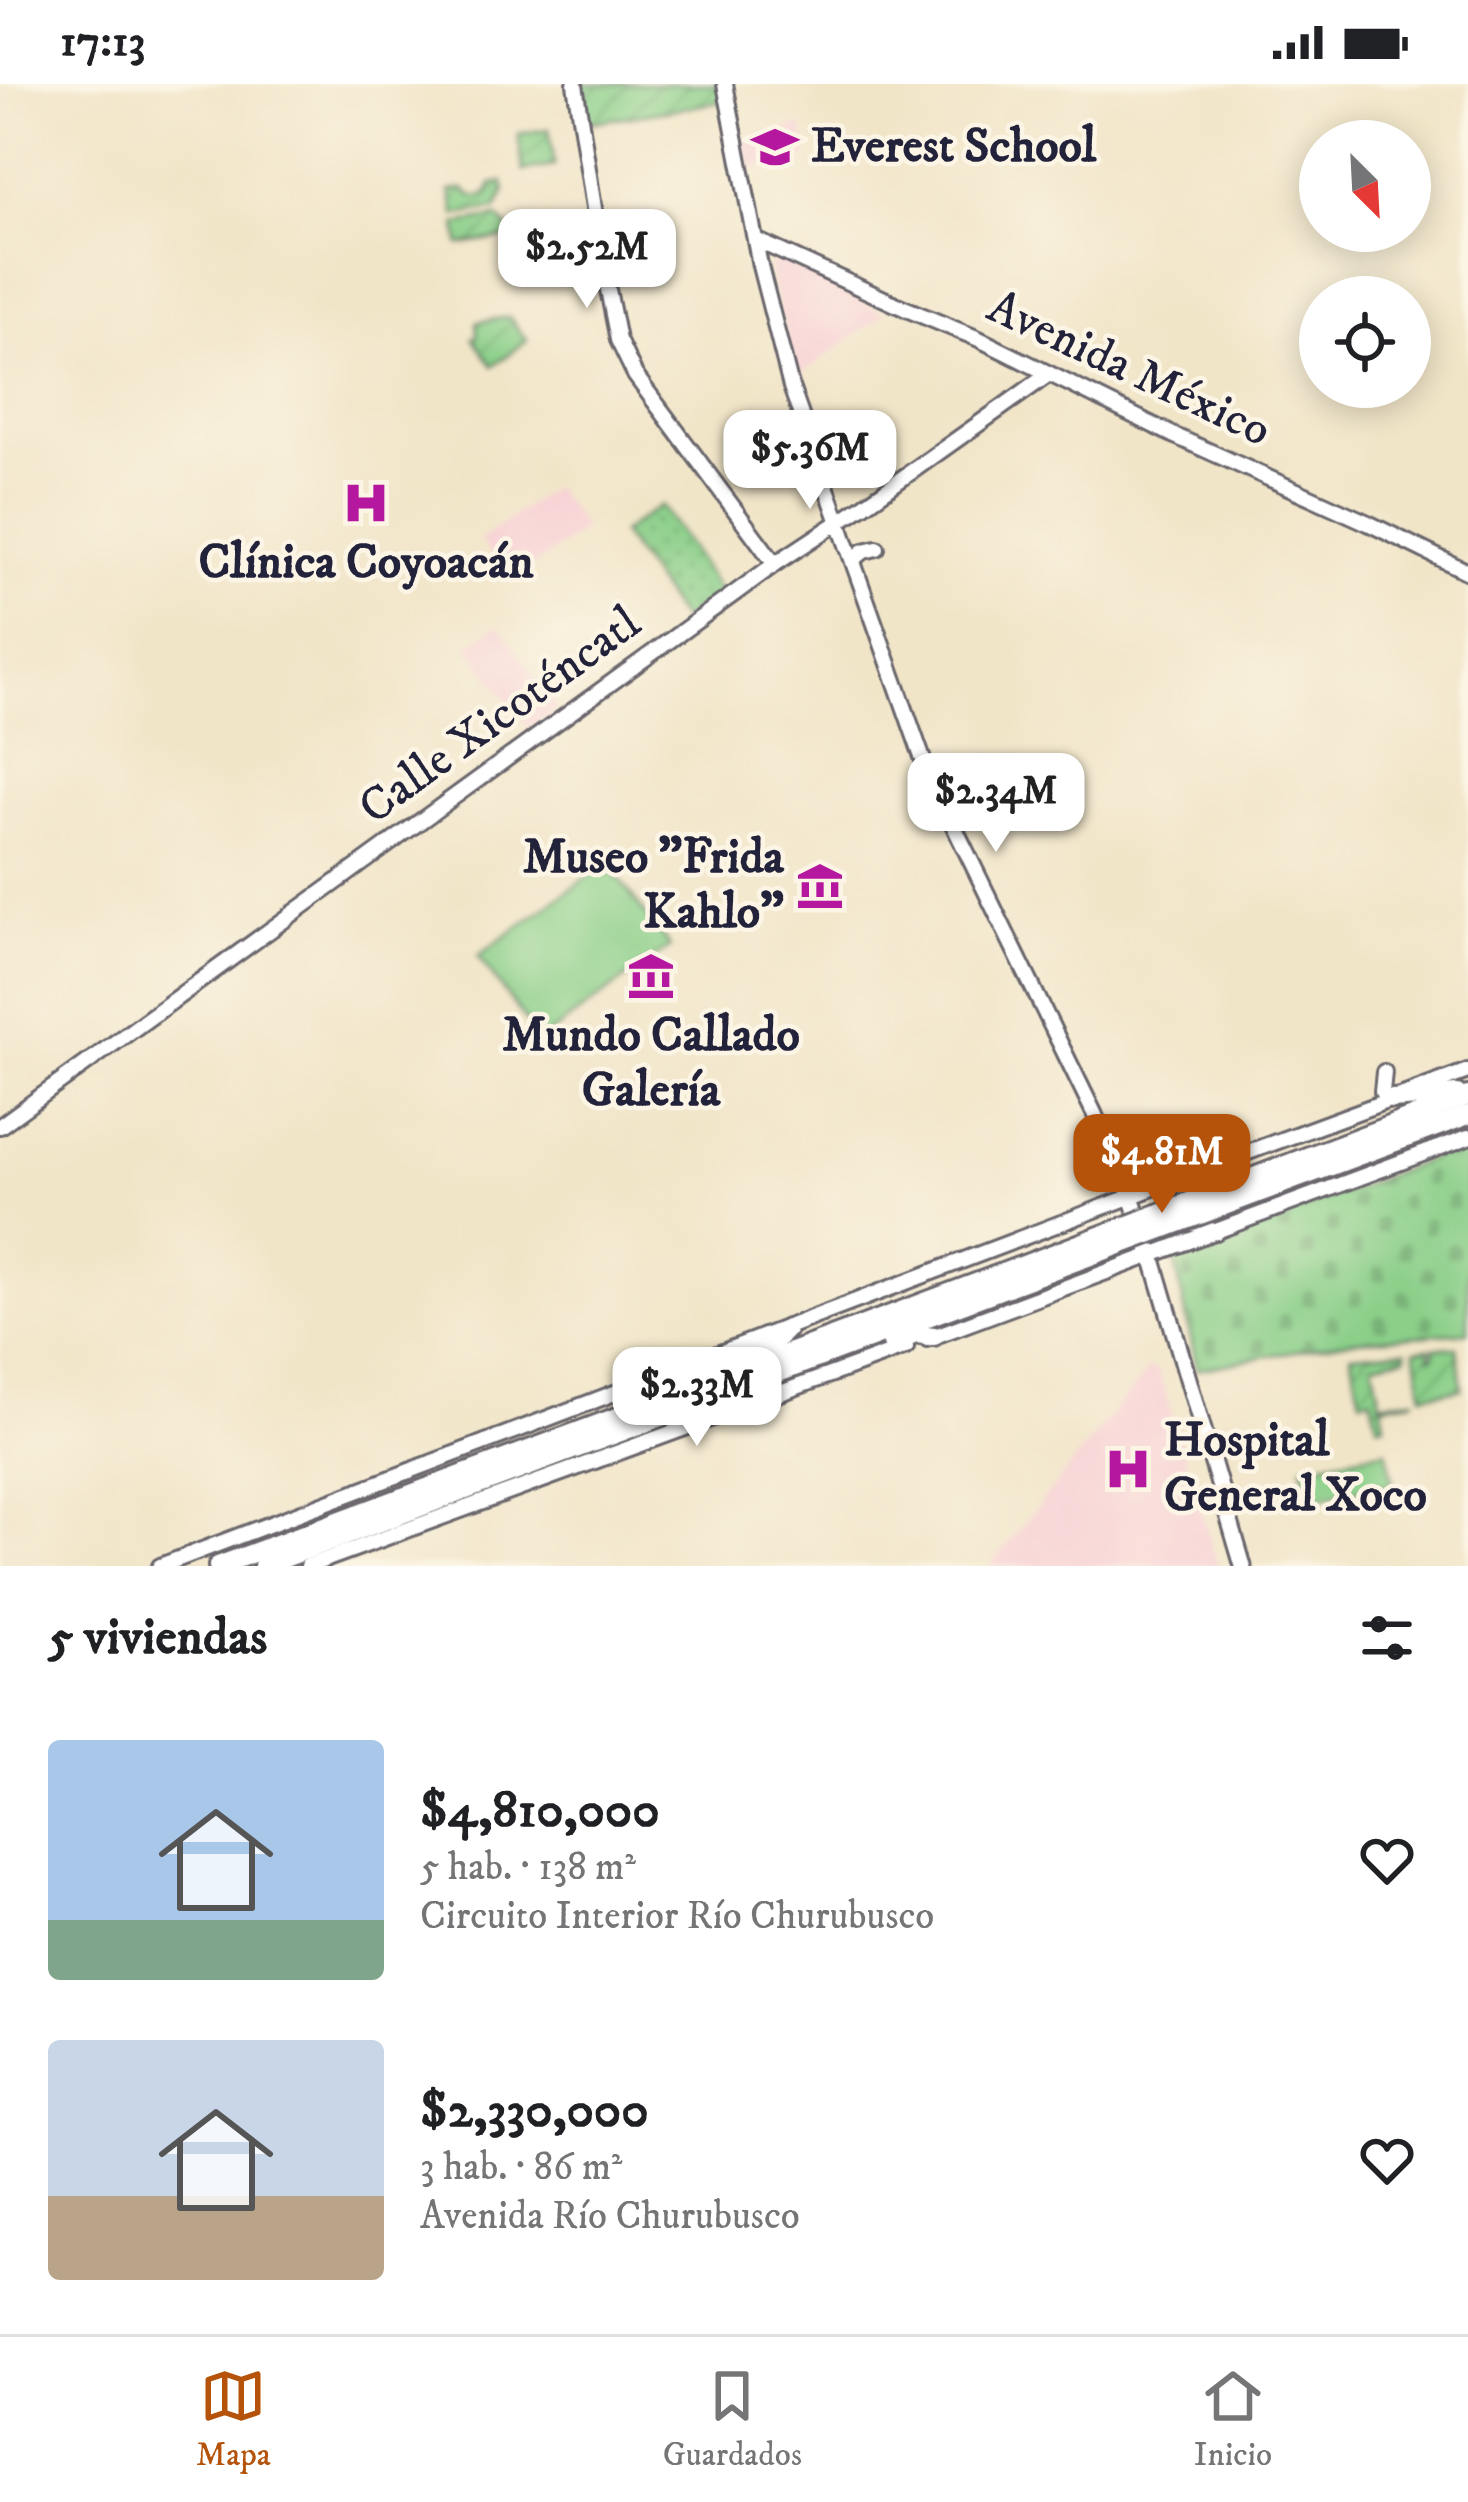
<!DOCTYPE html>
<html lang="es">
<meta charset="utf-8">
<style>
:root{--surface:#fff;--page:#f2f2f2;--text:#202124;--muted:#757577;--line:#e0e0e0;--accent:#b45309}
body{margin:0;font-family:"IM FELL DW Pica",serif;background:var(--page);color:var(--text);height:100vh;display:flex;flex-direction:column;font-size:45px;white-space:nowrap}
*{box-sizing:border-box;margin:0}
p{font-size:39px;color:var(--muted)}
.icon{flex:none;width:66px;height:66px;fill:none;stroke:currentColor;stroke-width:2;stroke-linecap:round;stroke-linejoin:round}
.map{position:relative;height:1482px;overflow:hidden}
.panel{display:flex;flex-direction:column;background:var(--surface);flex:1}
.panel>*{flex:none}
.needle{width:78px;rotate:156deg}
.tools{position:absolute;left:1299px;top:36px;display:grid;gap:24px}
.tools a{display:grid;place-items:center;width:132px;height:132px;border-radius:50%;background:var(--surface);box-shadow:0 6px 30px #0003;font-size:60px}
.price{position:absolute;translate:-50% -102px;padding:0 27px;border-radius:24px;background:#fff;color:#222;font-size:39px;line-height:78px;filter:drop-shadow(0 3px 6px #0008)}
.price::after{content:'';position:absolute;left:50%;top:72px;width:36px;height:27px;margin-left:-18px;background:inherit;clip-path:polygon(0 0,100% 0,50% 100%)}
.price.on{background:var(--accent);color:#fff}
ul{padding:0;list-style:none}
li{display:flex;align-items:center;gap:36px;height:300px;padding:0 48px}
li span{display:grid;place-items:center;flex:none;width:336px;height:240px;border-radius:12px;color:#555}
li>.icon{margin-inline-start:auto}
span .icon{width:144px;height:144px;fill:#fffc;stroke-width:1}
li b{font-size:51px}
h2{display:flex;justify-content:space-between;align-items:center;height:144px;padding:0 48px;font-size:51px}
.status{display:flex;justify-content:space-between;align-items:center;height:84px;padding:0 60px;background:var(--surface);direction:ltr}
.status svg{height:33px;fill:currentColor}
.menu{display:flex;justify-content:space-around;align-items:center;height:168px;border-top:3px solid var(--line);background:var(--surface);font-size:33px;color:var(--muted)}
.menu a{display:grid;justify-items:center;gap:6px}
.menu .on{color:var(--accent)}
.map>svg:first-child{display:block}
.built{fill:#f7cfd4}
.grass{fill:#8bcf89;stroke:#567862;stroke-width:3}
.cemetery{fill:url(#cemetery-stones);stroke:#567862;stroke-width:3}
.park{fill:url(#park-dots);stroke:#567862;stroke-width:3}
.garden{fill:url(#garden-furrows);stroke:#567862;stroke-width:3}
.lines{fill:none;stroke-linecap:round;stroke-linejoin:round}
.secondary-casing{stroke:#6a666c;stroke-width:20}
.primary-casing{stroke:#6a666c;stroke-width:21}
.highway-casing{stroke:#6a666c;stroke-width:24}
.secondary{stroke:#fff;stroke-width:14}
.primary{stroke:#fff;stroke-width:15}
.highway{stroke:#fff;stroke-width:18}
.highway-bridge-casing{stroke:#6a666c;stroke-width:24;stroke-linecap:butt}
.highway-bridge{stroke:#fff;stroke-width:18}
.labels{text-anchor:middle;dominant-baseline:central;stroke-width:9;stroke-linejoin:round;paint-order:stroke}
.poi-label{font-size:48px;font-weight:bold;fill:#22223b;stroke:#fcf5e5;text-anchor:start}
.street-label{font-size:48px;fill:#22223b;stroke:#fcf5e5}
</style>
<div class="status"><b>17:13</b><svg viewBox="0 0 49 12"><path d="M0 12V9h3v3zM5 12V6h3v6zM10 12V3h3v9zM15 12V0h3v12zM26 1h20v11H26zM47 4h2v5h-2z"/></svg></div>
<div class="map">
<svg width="1468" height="1482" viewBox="0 0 1468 1482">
<defs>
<pattern id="cemetery-stones" width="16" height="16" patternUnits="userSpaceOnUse" patternTransform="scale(3)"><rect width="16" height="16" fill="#8bcf89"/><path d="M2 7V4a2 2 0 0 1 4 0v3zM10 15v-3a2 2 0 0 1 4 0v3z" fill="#78b177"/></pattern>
<pattern id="park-dots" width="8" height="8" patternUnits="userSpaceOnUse" patternTransform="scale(3)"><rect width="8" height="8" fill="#8bcf89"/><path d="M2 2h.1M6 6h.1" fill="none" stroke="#78b177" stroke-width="1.8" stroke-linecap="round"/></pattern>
<pattern id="garden-furrows" width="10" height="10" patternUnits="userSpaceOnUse" patternTransform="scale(3)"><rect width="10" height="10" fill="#8bcf89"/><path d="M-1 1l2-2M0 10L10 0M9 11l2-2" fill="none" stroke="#78b177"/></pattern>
</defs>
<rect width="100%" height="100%" fill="#fcf5e5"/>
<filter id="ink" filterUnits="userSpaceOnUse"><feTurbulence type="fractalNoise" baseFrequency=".00833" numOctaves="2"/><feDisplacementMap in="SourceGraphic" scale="24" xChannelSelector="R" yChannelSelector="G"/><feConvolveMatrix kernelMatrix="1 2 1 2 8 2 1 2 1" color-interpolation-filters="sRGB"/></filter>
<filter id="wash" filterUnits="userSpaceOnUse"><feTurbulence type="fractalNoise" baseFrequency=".004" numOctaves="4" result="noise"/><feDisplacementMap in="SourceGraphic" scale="48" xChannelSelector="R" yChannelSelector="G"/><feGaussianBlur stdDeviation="2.7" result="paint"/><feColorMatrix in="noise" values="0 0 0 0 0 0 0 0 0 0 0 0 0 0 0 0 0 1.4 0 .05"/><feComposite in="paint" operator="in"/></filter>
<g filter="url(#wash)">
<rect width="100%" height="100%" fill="#f1e5c8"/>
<g class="built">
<path d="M 802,42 L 808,73 L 748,85 L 742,54 Z"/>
<path d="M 781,174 L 885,230 L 797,293 L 768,183 Z"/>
<path d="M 553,403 L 584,445 L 511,498 L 480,456 Z"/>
<path d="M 499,541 L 558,625 L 529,645 L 468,562 Z"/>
<path d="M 1149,1284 L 1159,1288 L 1218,1482 L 990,1482 Z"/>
</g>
<g class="grass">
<path d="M 607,779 L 670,863 L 540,957 L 478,872 Z"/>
<path d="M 1387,1366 L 1393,1399 L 1309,1415 L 1303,1382 Z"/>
</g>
<path class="cemetery" d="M 1468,1061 L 1468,1248 L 1354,1256 L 1197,1285 L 1174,1173 Z"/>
<path class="park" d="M 661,421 L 721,510 L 682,537 L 621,449 Z"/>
<g class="garden">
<path d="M 580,0 L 721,0 L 726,17 L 587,39 Z"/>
<path d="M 549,45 L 555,82 L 523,87 L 518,50 Z"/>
<path d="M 504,98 L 505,107 L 496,125 L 456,131 L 450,107 L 464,105 C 473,116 488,115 492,100 Z"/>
<path d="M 498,133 L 511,147 L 512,153 L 460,161 L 457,140 Z"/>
<path d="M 509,233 L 527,257 L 493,282 L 473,254 L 477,253 L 477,238 Z"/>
<path d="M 1457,1263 L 1462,1305 L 1423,1310 L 1415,1266 L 1429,1264 L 1430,1273 L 1434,1272 L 1433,1264 Z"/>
<path d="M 1406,1266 L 1406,1272 L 1373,1279 L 1381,1319 L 1414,1313 L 1414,1315 L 1382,1321 L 1385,1340 L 1378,1340 L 1371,1313 L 1361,1315 L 1351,1270 Z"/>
</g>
</g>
<g filter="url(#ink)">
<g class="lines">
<defs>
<g id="secondary">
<path d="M 575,0 L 601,170 L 618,256 L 635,291 L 775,480"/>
<path d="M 725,0 L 760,182 L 791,303 L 927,687 L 1094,1029 L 1131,1113"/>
<path d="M 756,156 L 904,224 L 979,255 L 1173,351 L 1368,439 L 1468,488"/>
<path d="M 854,475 L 864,467 L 877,464"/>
<path d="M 1384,988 L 1382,1008 L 1387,1014 L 1392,1015"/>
<path d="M 0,1042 L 775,480 L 863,422 L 1049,290"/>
<path d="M 1198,1087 C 1185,1106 1179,1120 1195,1140 L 1216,1148"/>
<path d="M 927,1255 L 1468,1053"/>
<path d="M 160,1482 L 1216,1080 L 1468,987"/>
<path d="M 308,1482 L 906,1263"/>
</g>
<path id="primary" d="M 1131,1113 L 1152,1172 L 1243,1482"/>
<g id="highway">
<path d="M 1392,1015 L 1457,1010"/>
<path d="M 1283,1082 L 1468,1012"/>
<path d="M 1288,1098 L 1468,1031"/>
<path d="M 892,1259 L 916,1250 L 934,1252"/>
<path d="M 743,1278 L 773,1259 L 787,1245"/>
<path d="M 218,1482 L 992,1193"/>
<path d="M 263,1482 L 997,1207"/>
</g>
</defs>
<use href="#secondary" class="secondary-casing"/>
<use href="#primary" class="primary-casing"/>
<use href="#highway" class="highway-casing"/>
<use href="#secondary" class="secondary"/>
<use href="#primary" class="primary"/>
<use href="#highway" class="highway"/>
<defs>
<g id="highway-bridge">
<path d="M 992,1193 L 1283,1082"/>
<path d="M 997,1207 L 1288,1098"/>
</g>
</defs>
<use href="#highway-bridge" class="highway-bridge-casing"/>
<use href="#highway-bridge" class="highway-bridge"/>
</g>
</g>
<defs>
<symbol id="school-bare" viewBox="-9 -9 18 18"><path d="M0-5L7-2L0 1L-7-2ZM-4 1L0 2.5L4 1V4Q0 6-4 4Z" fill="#b5179e" stroke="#fcf5e5" stroke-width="2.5" paint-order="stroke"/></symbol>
<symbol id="hospital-bare" viewBox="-9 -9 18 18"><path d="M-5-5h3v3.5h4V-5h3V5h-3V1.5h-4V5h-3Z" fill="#b5179e" stroke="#fcf5e5" stroke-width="2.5" paint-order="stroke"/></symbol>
<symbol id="museum-bare" viewBox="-9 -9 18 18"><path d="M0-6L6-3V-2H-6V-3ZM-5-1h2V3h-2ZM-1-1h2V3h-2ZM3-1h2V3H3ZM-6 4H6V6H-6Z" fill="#b5179e" stroke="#fcf5e5" stroke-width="2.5" paint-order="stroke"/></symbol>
</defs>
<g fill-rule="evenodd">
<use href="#school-bare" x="742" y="30" width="66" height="66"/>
<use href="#hospital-bare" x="333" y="386" width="66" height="66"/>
<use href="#museum-bare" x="787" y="769" width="66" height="66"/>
<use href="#museum-bare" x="618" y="859" width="66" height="66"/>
<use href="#hospital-bare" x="1095" y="1352" width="66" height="66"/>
</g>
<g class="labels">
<g class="poi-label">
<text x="811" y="63">Everest School</text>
<text x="366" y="479" text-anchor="middle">Clínica Coyoacán</text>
<text x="784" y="774" text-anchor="end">Museo "Frida<tspan x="784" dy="55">Kahlo"</tspan></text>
<text x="651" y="952" text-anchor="middle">Mundo Callado<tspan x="651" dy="55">Galería</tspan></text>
<text x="1164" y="1357">Hospital<tspan x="1164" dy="55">General Xoco</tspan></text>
</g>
<g class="street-label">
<text transform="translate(1129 285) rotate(25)">Avenida México</text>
<text transform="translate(500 632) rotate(-36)">Calle Xicoténcatl</text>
</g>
</g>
</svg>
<div class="tools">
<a><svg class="needle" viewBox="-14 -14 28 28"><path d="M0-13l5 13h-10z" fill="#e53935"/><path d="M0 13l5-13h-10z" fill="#757577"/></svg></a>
<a><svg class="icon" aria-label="locate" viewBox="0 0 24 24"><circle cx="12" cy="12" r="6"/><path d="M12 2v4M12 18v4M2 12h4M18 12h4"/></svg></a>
</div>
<b class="price" style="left:587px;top:227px">$2.52M</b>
<b class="price" style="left:810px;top:428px">$5.36M</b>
<b class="price" style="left:996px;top:771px">$2.34M</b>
<b class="price on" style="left:1162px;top:1132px">$4.81M</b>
<b class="price" style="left:697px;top:1365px">$2.33M</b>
</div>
<section class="panel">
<h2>5 viviendas<svg class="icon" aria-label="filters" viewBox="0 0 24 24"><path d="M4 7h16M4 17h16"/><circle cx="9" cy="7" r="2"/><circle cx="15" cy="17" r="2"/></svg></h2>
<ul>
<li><span style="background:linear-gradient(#a9c7e8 75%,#7fa58c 0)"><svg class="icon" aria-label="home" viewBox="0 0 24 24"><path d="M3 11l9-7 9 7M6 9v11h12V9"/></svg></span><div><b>$4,810,000</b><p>5 hab. · 138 m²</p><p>Circuito Interior Río Churubusco</p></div><svg class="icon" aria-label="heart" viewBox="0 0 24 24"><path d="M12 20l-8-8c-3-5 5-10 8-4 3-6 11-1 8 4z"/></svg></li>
<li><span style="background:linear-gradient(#c9d6e8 65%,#b9a48a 0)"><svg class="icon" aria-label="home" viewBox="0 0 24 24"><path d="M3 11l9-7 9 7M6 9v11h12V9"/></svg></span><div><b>$2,330,000</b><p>3 hab. · 86 m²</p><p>Avenida Río Churubusco</p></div><svg class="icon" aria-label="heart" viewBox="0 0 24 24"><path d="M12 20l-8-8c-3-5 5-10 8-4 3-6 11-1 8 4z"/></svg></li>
</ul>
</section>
<nav class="menu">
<a class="on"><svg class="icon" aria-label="map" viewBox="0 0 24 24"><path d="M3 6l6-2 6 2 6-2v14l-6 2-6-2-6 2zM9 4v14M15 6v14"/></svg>Mapa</a>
<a><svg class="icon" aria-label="saved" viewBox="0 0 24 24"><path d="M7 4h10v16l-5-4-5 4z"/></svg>Guardados</a>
<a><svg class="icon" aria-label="home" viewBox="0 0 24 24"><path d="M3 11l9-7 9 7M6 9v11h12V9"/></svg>Inicio</a>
</nav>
